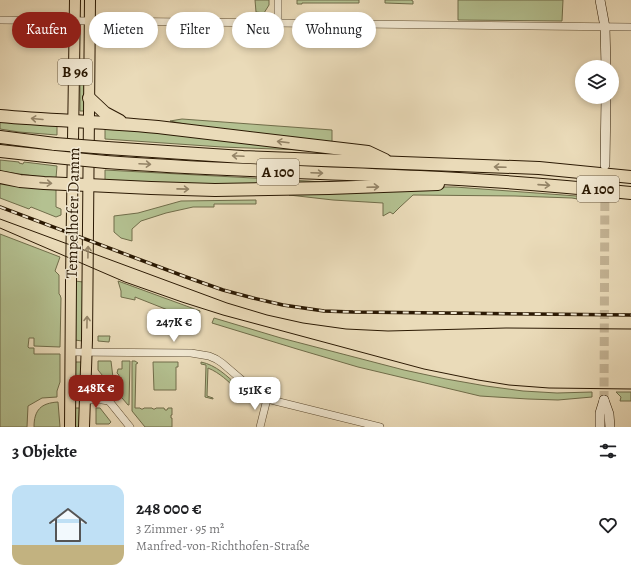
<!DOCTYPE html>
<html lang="de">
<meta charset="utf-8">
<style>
:root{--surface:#fff;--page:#f6f6f6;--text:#202124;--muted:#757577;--line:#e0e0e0;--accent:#8f2418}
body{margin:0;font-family:Alegreya,serif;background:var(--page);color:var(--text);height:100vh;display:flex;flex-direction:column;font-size:15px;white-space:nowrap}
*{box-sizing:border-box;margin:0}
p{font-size:13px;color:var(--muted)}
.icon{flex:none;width:22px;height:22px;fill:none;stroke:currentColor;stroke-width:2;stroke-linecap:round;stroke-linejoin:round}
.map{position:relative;height:427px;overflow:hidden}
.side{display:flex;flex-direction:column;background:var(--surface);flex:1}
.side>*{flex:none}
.guide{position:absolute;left:12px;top:12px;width:400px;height:36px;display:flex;gap:8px}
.buttons{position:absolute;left:575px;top:60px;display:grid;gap:8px}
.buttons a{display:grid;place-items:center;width:44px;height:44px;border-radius:50%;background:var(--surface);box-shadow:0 2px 6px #0003;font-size:20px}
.price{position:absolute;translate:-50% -34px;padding:0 9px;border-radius:8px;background:#fff;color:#222;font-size:13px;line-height:26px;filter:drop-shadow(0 1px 2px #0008)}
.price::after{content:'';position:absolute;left:50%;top:24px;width:12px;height:9px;margin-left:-6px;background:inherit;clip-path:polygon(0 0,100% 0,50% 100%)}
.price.current{background:var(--accent);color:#fff}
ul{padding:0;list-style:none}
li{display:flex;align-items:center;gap:12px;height:100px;padding:0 12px}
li+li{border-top:1px solid var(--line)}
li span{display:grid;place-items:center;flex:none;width:112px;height:80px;border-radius:12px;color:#555}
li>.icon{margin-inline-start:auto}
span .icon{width:48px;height:48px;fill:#fffc;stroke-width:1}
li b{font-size:17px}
h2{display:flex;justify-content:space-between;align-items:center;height:48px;padding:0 12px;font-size:17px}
.tag{padding:0 14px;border-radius:18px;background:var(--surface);box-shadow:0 2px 6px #0003;font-size:14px;line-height:36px}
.tag.current{background:var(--accent);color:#fff}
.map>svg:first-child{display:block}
.green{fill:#b4c191;stroke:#706d4a}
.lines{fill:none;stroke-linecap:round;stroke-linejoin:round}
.secondary-tunnel{stroke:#c4b495;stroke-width:9;stroke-dasharray:9 4.5;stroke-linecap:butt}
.minor-casing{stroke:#5b4a30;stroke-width:8}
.secondary-casing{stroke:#2b1903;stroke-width:10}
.primary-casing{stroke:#2b1903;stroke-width:12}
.motorway-casing{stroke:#2b1903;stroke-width:14}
.minor{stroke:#f1e8d2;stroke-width:7}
.secondary{stroke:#f1e8d2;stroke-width:9}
.primary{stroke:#eadbb9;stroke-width:10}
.motorway{stroke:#eadbb9;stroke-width:12}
.tram{stroke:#2b1903;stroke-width:1}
.rail-casing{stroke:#2b1903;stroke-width:3.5}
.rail{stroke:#f1e8d2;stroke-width:2;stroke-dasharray:6;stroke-linecap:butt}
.motorway-bridge-casing{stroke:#2b1903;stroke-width:14;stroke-linecap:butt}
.motorway-bridge{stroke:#eadbb9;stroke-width:12}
.oneway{stroke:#948467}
.labels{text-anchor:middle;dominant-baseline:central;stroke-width:3;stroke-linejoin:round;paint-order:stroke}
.shield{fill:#f1e8d2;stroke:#665741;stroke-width:1}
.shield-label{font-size:15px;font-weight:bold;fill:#2b1903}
.street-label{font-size:16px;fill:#2b1903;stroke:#f1e8d2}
</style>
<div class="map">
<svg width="631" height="427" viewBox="0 0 631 427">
<rect width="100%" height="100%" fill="#eadbb9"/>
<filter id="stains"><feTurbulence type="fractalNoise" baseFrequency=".005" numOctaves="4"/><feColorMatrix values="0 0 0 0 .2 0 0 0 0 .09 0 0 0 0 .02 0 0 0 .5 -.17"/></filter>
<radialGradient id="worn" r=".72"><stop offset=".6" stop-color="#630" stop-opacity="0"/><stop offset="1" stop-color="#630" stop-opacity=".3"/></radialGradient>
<g class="green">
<path d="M 255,0 L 269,0 L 269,5 L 264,13 L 256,12 Z"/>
<path d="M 297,0 L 359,0 L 359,3 L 302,3 L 302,4 L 297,4 Z"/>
<path d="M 385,0 L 411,0 L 413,1 L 413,4 L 385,3 Z"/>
<path d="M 458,0 L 563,0 L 562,21 L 458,20 Z"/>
<path d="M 80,72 L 82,72 L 84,85 L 84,111 L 80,111 Z"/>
<path d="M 182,119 L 332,130 L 332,144 L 213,130 L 170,121 Z"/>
<path d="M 0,120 L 57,124 L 57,135 L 19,132 L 0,129 Z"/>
<path d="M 105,127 L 327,151 L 222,147 L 105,139 Z"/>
<path d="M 0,160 L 19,162 L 19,163 L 23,164 L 24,162 L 57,166 L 56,178 L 40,177 L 0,171 Z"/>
<path d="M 105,170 L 308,181 L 334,183 L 279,185 L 105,182 Z"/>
<path d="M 0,183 L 56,188 L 56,207 L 61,209 L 61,215 L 56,217 L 31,207 L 29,209 L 0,198 Z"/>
<path d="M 413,187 L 455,187 L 590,197 L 589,201 L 572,198 L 515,196 L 413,195 L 400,207 L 393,214 L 390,212 L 383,216 L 383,203 L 333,200 L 289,195 Z"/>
<path d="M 256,200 L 256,204 L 214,204 L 214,207 L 193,207 L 166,213 L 141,221 L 132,229 L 132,241 L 121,238 L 114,232 L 114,216 L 138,213 L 181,201 Z"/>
<path d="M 0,234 L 60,257 L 55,271 L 59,275 L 59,294 L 60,295 L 61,298 L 60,347 L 34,346 L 34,338 L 29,338 L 28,347 L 29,348 L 34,348 L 34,354 L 60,354 L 60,382 L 57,391 L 57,397 L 42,398 L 28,406 L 27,427 L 0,427 Z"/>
<path d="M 75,281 L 83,282 L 82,341 L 75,340 Z"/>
<path d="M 118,281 L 200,311 L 198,319 L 191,319 L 186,321 L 183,317 L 178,314 L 135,297 L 135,300 L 121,297 L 121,291 Z"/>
<path d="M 214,318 L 281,338 L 404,370 L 446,379 L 486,386 L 523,391 L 557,393 L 592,392 L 592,397 L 558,400 L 528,399 L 480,396 L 358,367 L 297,349 L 212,323 Z"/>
<path d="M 98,336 L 110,336 L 109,342 L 98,341 Z"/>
<path d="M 98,361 L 111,361 L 114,386 L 112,387 L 98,370 Z"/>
<path d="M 122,361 L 130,361 L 129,405 L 128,405 L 117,392 L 116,378 L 119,378 L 119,375 L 117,373 L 118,369 L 122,369 Z"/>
<path d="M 132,361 L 135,361 L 138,363 L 136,364 L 135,408 L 140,408 L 141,409 L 143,409 L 144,408 L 152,408 L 153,409 L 155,409 L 156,408 L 164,408 L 165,410 L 167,410 L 168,408 L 172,408 L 172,415 L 171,415 L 171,418 L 172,418 L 172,427 L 145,427 L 132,411 Z"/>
<path d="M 75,362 L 82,362 L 80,392 L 79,393 L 76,391 L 75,389 Z"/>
<path d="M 153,362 L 178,362 L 178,367 L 176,367 L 176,390 L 154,390 Z"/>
<path d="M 201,362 C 216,365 227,376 238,386 L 238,389 L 237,390 C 228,381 220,373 208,368 L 207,396 L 213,398 L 213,399 L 205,397 L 206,365 L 201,364 Z"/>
<path d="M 244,391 L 259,402 L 259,403 L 242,399 Z"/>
<path d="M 616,392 L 631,392 L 631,401 L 620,401 L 621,397 Z"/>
<path d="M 58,402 L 60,427 L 34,427 C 34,410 41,403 58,402 Z"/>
<rect x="74" y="408" width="6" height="19"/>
<path d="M 96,408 L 100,408 L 111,422 L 109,424 L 96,424 Z"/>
</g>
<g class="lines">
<path class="secondary-tunnel" d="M 604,400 L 605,168"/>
<defs>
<g id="minor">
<path d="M 0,20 L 631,27"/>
<path d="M 278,23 L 278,0"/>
<path d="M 70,352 L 191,353 L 209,356 L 216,359 L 222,363 L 257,393 L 267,399 L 380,427"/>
<path d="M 85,383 L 99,387 L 105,392 L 109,401 L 130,427"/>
<path d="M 85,400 L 102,400 L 109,401"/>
<path d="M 260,427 L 267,399"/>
</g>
<g id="secondary">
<path d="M 600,0 L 605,27 L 606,67"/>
<path d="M 605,165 L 606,97"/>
<path d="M 604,400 L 609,414 L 610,427"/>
<path d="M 600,427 L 600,413 L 604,400"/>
</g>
<g id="primary">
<path d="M 70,427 L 71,281 L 75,0"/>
<path d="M 84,427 L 87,340 L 90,0"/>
</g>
<g id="motorway">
<path d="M 89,98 L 105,113 L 120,121"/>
<path d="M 0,116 C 55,121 111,122 166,128 L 368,152 L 385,160"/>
<path d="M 0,137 L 55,144"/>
<path d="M 107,148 L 243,157 L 539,168 L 631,177"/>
<path d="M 0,151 L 55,157"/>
<path d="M 106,162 C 211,170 316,172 420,177 C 491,180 561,186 631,193"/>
<path d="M 0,177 L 20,181 L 44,183 L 88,185 L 151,188 L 215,190 L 329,188 L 438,184"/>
</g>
</defs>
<use href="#minor" class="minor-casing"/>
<use href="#secondary" class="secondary-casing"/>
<use href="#primary" class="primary-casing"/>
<use href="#motorway" class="motorway-casing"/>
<use href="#minor" class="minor"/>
<use href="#secondary" class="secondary"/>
<use href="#primary" class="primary"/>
<use href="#motorway" class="motorway"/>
<g class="tram">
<path d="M 0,219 L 227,303 L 267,315 L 303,323 L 346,329 L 388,331 L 506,328 L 631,329"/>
<path d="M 0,228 L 125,282 L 182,302 L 223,315 L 424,369 L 478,380 L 509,385 L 549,388 L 631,389"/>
</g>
<defs>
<path id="rail" d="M 0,207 L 186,277 L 223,290 L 253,298 L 283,305 L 324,311 L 353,312 L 631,315"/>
</defs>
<use href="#rail" class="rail-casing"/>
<use href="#rail" class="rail"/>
<defs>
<g id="motorway-bridge">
<path d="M 55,144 L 107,148"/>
<path d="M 55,157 L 106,162"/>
</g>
</defs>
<use href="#motorway-bridge" class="motorway-bridge-casing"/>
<use href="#motorway-bridge" class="motorway-bridge"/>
</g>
<defs><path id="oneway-shaft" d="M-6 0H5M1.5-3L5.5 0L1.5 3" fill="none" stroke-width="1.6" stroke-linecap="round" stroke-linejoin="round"/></defs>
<g class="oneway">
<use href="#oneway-shaft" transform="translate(37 119) rotate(-175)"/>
<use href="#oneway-shaft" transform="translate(283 142) rotate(-173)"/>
<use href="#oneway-shaft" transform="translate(238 156) rotate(-177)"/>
<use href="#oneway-shaft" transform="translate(145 164) rotate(3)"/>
<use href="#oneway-shaft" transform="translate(500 167) rotate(-178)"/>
<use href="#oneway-shaft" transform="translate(317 173) rotate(2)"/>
<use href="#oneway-shaft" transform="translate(46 183) rotate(4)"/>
<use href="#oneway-shaft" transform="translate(544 185) rotate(4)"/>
<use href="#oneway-shaft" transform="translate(373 187) rotate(-2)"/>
<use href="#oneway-shaft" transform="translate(183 189) rotate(1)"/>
<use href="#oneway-shaft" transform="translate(88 252) rotate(-89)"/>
<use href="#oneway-shaft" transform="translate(87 322) rotate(-89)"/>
</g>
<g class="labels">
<g class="shield">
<rect x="58" y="59" width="34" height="26" rx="3"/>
<rect x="257" y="159" width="42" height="26" rx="3"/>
<rect x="577" y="176" width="42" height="26" rx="3"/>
</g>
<g class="shield-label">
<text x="75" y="72">B 96</text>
<text x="278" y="172">A 100</text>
<text x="598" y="189">A 100</text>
</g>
<g class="street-label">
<text transform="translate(73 213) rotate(-89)">Tempelhofer Damm</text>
</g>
</g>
<rect width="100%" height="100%" filter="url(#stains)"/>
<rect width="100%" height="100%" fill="url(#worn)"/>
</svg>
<div class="buttons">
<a><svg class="icon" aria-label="layers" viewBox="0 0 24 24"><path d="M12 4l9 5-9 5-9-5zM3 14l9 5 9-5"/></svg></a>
</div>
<b class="price" style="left:174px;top:343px">247K €</b>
<b class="price current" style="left:96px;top:409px">248K €</b>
<b class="price" style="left:255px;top:411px">151K €</b>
<div class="guide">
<a class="tag current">Kaufen</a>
<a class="tag">Mieten</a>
<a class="tag">Filter</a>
<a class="tag">Neu</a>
<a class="tag">Wohnung</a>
</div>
</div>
<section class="side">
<h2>3 Objekte<svg class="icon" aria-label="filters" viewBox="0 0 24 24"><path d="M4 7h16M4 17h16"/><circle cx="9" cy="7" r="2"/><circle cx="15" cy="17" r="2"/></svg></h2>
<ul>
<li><span style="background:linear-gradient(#bfe0f5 75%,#c2b280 0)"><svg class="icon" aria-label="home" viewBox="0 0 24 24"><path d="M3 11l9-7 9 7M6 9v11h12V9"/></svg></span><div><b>248 000 €</b><p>3 Zimmer · 95 m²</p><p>Manfred-von-Richthofen-Straße</p></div><svg class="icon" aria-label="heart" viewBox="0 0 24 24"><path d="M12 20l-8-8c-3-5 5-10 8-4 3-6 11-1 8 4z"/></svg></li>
</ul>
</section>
